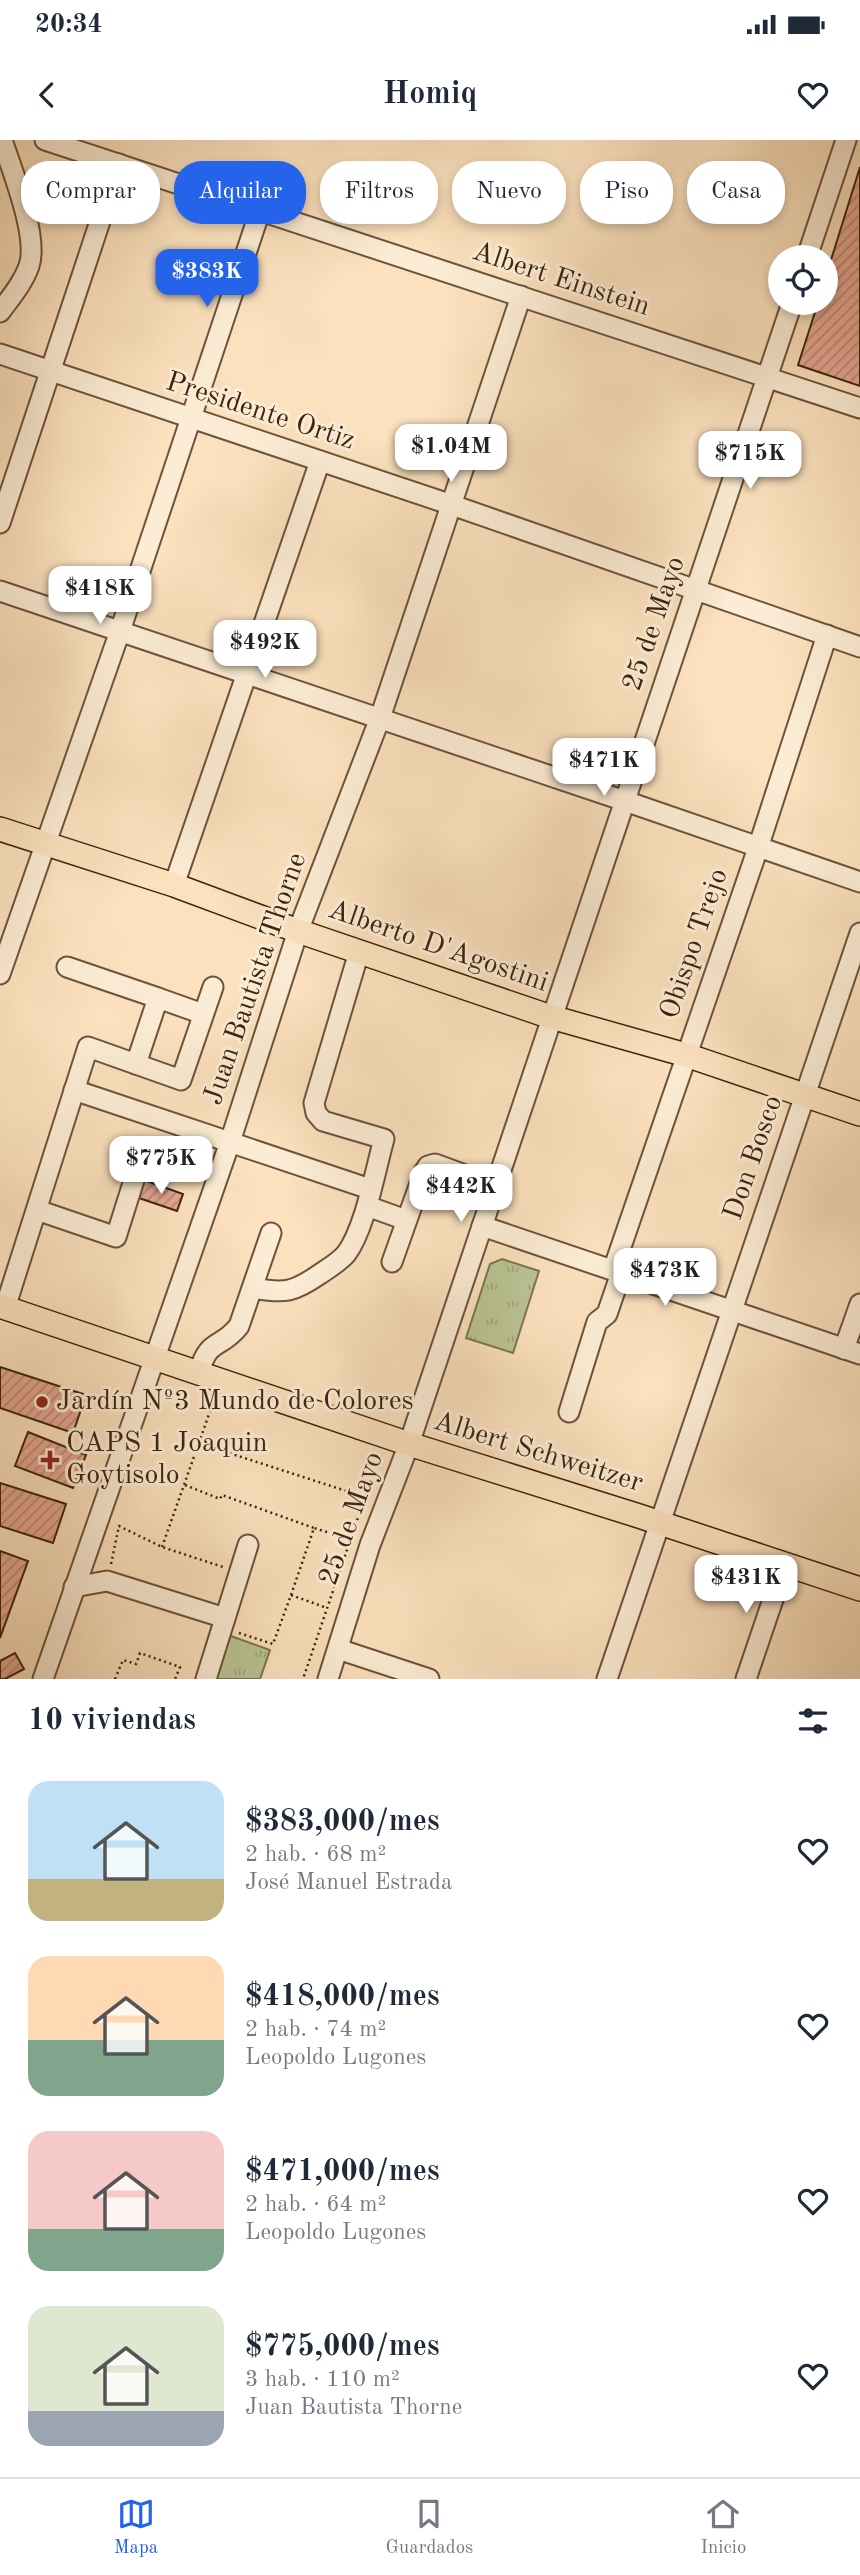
<!DOCTYPE html>
<html lang="es">
<meta charset="utf-8">
<style>
:root{--surface:#fff;--page:#f6f6f7;--text:#1f2937;--muted:#747a83;--line:#e0e1e3;--accent:#2563eb}
body{margin:0;font-family:"Old Standard TT",serif;background:var(--page);color:var(--text);height:100vh;display:flex;flex-direction:column;font-size:26px;white-space:nowrap}
*{box-sizing:border-box;margin:0}
p{font-size:23px;color:var(--muted)}
.icon{flex:none;width:38px;height:38px;fill:none;stroke:currentColor;stroke-width:2;stroke-linecap:round;stroke-linejoin:round}
.map{position:relative;height:1539px;overflow:hidden}
.side{display:flex;flex-direction:column;background:var(--surface);flex:1}
.side>*{flex:none}
.top-card{position:absolute;left:21px;top:21px;width:819px;height:63px;display:flex;gap:14px}
.fabs{position:absolute;left:768px;top:105px;display:grid;gap:14px}
.fabs a{display:grid;place-items:center;width:70px;height:70px;border-radius:50%;background:var(--surface);box-shadow:0 4px 10px #0003;font-size:35px}
.price{position:absolute;translate:-50% -60px;padding:0 16px;border-radius:14px;background:#fff;color:#222;font-size:23px;line-height:46px;filter:drop-shadow(0 2px 4px #0008)}
.price::after{content:'';position:absolute;left:50%;top:42px;width:21px;height:16px;margin-left:-10px;background:inherit;clip-path:polygon(0 0,100% 0,50% 100%)}
.price.current{background:var(--accent);color:#fff}
ul{padding:0;list-style:none}
li{display:flex;align-items:center;gap:21px;height:175px;padding:0 28px}
li span{display:grid;place-items:center;flex:none;width:196px;height:140px;border-radius:21px;color:#555}
li>.icon{margin-inline-start:auto}
span .icon{width:84px;height:84px;fill:#fffc;stroke-width:1}
li b{font-size:30px}
h2{display:flex;justify-content:space-between;align-items:center;height:84px;padding:0 28px;font-size:30px}
.pill{padding:0 24px;border-radius:28px;background:var(--surface);box-shadow:0 4px 10px #0003;font-size:24px;line-height:63px}
.pill.current{background:var(--accent);color:#fff}
.status{display:flex;justify-content:space-between;align-items:center;height:49px;padding:0 35px;background:var(--surface);direction:ltr}
.status svg{height:19px;fill:currentColor}
header{display:flex;justify-content:space-between;align-items:center;height:91px;padding:0 28px;background:var(--surface);font-size:32px;font-weight:700}
.menu{display:flex;justify-content:space-around;align-items:center;height:98px;border-top:2px solid var(--line);background:var(--surface);font-size:19px;color:var(--muted)}
.menu a{display:grid;justify-items:center;gap:4px}
.menu .current{color:var(--accent)}
.map>svg:first-child{display:block}
.grass{fill:url(#grass-tufts);stroke:#7c7451;stroke-width:2}
.building{fill:url(#building-hatch);stroke:#3d240d;stroke-width:2}
.lines{fill:none;stroke-linecap:round;stroke-linejoin:round}
.minor-casing{stroke:#6c5339;stroke-width:23}
.major-casing{stroke:#3d240d;stroke-width:26}
.path{stroke:#3d240d;stroke-width:2.5;stroke-dasharray:2 3.5;stroke-linecap:butt}
.minor{stroke:#fcecd5;stroke-width:19}
.major{stroke:#fbe1be;stroke-width:23}
.poi-dot{fill:#8f2418;stroke:#fcecd5;stroke-width:2.5}
.labels{text-anchor:middle;dominant-baseline:central;stroke-width:6;stroke-linejoin:round;paint-order:stroke}
.street-label{font-size:28px;fill:#3d240d;stroke:#fcecd5}
.poi-label{font-size:28px;fill:#3d240d;stroke:#fcecd5;text-anchor:start}
</style>
<div class="status"><b>20:34</b><svg viewBox="0 0 49 12"><path d="M0 12V9h3v3zM5 12V6h3v6zM10 12V3h3v9zM15 12V0h3v12zM26 1h20v11H26zM47 4h2v5h-2z"/></svg></div>
<header><svg class="icon" aria-label="back" viewBox="0 0 24 24"><path d="M15 5l-7 7 7 7"/></svg>Homiq<svg class="icon" aria-label="heart" viewBox="0 0 24 24"><path d="M12 20l-8-8c-3-5 5-10 8-4 3-6 11-1 8 4z"/></svg></header>
<div class="map">
<svg width="860" height="1539" viewBox="0 0 860 1539">
<defs>
<pattern id="grass-tufts" width="24" height="20" patternUnits="userSpaceOnUse" patternTransform="scale(1.75)"><rect width="24" height="20" fill="#bac495"/><path d="M3 7l-1-3M5 7V3M7 7l1-3M15 17l-1-3M17 17v-4M19 17l1-3" fill="none" stroke="#a1a87f"/></pattern>
<pattern id="building-hatch" width="6" height="6" patternUnits="userSpaceOnUse" patternTransform="scale(1.75)"><rect width="6" height="6" fill="#e4a692"/><path d="M-1 1l2-2M0 6l6-6M5 7l2-2" fill="none" stroke="#ba8776"/></pattern>
</defs>
<rect width="100%" height="100%" fill="#fbe1be"/>
<filter id="stains"><feTurbulence type="fractalNoise" baseFrequency=".00286" numOctaves="4"/><feColorMatrix values="0 0 0 0 .2 0 0 0 0 .09 0 0 0 0 .02 0 0 0 .5 -.17"/></filter>
<radialGradient id="worn" r=".72"><stop offset=".6" stop-color="#630" stop-opacity="0"/><stop offset="1" stop-color="#630" stop-opacity=".3"/></radialGradient>
<g class="grass">
<path d="M 502,1119 L 539,1131 L 513,1213 L 466,1198 L 490,1124 Z"/>
<path d="M 228,1495 L 270,1510 L 260,1539 L 214,1539 Z"/>
</g>
<g class="building">
<path d="M 860,27 L 860,246 L 798,225 L 818,163 L 826,163 L 826,136 Z"/>
<path d="M 144,1040 L 183,1054 L 177,1071 L 139,1058 Z"/>
<path d="M 0,1227 L 86,1255 L 73,1293 L 0,1268 Z"/>
<path d="M 28,1292 L 86,1315 L 73,1348 L 15,1326 Z"/>
<path d="M 0,1343 L 66,1364 L 53,1403 L 0,1386 Z"/>
<path d="M 0,1411 L 28,1421 L 0,1498 Z"/>
<path d="M 15,1513 L 24,1529 L 5,1539 L 0,1539 L 0,1521 Z"/>
</g>
<g class="lines">
<defs>
<g id="minor">
<path d="M 45,0 L 860,268"/>
<path d="M 807,117 L 846,0"/>
<path d="M 0,172 C 11,157 23,143 29,126 C 39,97 12,30 2,0"/>
<path d="M 0,214 L 452,365 L 860,507"/>
<path d="M 0,383 L 119,24"/>
<path d="M 0,451 L 625,661 L 860,742"/>
<path d="M 174,745 L 320,321"/>
<path d="M 67,827 L 158,858 L 136,924"/>
<path d="M 0,834 L 120,491 L 260,71"/>
<path d="M 158,858 L 203,874"/>
<path d="M 74,950 L 370,1049"/>
<path d="M 367,1066 L 406,1080"/>
<path d="M 37,1070 L 116,1097 L 134,1040"/>
<path d="M 482,1086 L 860,1214"/>
<path d="M 392,1122 L 424,1032 L 428,1026 L 435,1024 L 495,1046"/>
<path d="M 613,1130 L 758,708 L 827,495"/>
<path d="M 254,1148 C 285,1154 294,1152 320,1134 C 329,1128 339,1122 346,1114 C 365,1089 375,1031 384,999 L 323,981 L 316,973 L 314,963 L 359,812"/>
<path d="M 5,1168 L 88,907 L 181,940 L 213,847"/>
<path d="M 844,1209 L 860,1164"/>
<path d="M 199,1232 C 209,1197 220,1210 239,1186 L 271,1093"/>
<path d="M 569,1272 L 597,1182 L 607,1174 L 621,1133"/>
<path d="M 74,1447 L 107,1441 L 225,1478"/>
<path d="M 338,1509 L 429,1539"/>
<path d="M 43,1539 L 230,1002 L 298,791 L 380,578 L 521,156"/>
<path d="M 206,1539 L 248,1405"/>
<path d="M 328,1539 L 370,1405 L 409,1304 L 792,163"/>
<path d="M 607,1539 L 860,793"/>
<path d="M 746,1539 L 785,1424"/>
</g>
<g id="major">
<path d="M 0,689 L 174,745 L 298,791 L 551,877 L 686,915 L 860,974"/>
<path d="M 0,1166 L 409,1304 L 639,1376 L 860,1449"/>
</g>
</defs>
<use href="#minor" class="minor-casing"/>
<use href="#major" class="major-casing"/>
<g class="path">
<path d="M 198,1303 L 365,1357 L 303,1539"/>
<path d="M 185,1345 L 220,1359 L 222,1355 L 314,1388"/>
<path d="M 162,1407 L 213,1263"/>
<path d="M 111,1424 L 119,1386 L 162,1407 L 223,1427"/>
<path d="M 291,1455 L 314,1388 L 349,1399"/>
<path d="M 239,1493 L 273,1504 L 291,1455 L 327,1468"/>
<path d="M 115,1539 L 123,1520 L 136,1524 L 140,1513 L 180,1527 L 175,1539"/>
</g>
<use href="#minor" class="minor"/>
<use href="#major" class="major"/>
</g>
<g class="poi-dot">
<circle cx="42" cy="1262" r="7"/>
<path d="M46.5 1309.5h7v7h7v7h-7v7h-7v-7h-7v-7h7z"/>
</g>
<g class="labels">
<g class="street-label">
<text transform="translate(561 140) rotate(18)">Albert Einstein</text>
<text transform="translate(260 272) rotate(18)">Presidente Ortiz</text>
<text transform="translate(655 484) rotate(-71)">25 de Mayo</text>
<text transform="translate(695 804) rotate(-71)">Obispo Trejo</text>
<text transform="translate(438 807) rotate(19)">Alberto D'Agostini</text>
<text transform="translate(256 839) rotate(-71)">Juan Bautista Thorne</text>
<text transform="translate(754 1018) rotate(-71)">Don Bosco</text>
<text transform="translate(538 1313) rotate(17)">Albert Schweitzer</text>
<text transform="translate(352 1379) rotate(-70)">25 de Mayo</text>
</g>
<g class="poi-label">
<text x="56" y="1262">Jardín Nº3 Mundo de Colores</text>
<text x="66" y="1304">CAPS 1 Joaquin<tspan x="66" dy="32">Goytisolo</tspan></text>
</g>
</g>
<rect width="100%" height="100%" filter="url(#stains)"/>
<rect width="100%" height="100%" fill="url(#worn)"/>
</svg>
<div class="fabs">
<a><svg class="icon" aria-label="locate" viewBox="0 0 24 24"><circle cx="12" cy="12" r="6"/><path d="M12 2v4M12 18v4M2 12h4M18 12h4"/></svg></a>
</div>
<b class="price current" style="left:207px;top:169px">$383K</b>
<b class="price" style="left:451px;top:344px">$1.04M</b>
<b class="price" style="left:750px;top:351px">$715K</b>
<b class="price" style="left:100px;top:486px">$418K</b>
<b class="price" style="left:265px;top:540px">$492K</b>
<b class="price" style="left:604px;top:658px">$471K</b>
<b class="price" style="left:161px;top:1056px">$775K</b>
<b class="price" style="left:461px;top:1084px">$442K</b>
<b class="price" style="left:665px;top:1168px">$473K</b>
<b class="price" style="left:746px;top:1475px">$431K</b>
<div class="top-card">
<a class="pill">Comprar</a>
<a class="pill current">Alquilar</a>
<a class="pill">Filtros</a>
<a class="pill">Nuevo</a>
<a class="pill">Piso</a>
<a class="pill">Casa</a>
</div>
</div>
<section class="side">
<h2>10 viviendas<svg class="icon" aria-label="filters" viewBox="0 0 24 24"><path d="M4 7h16M4 17h16"/><circle cx="9" cy="7" r="2"/><circle cx="15" cy="17" r="2"/></svg></h2>
<ul>
<li><span style="background:linear-gradient(#bfe0f5 70%,#c2b280 0)"><svg class="icon" aria-label="home" viewBox="0 0 24 24"><path d="M3 11l9-7 9 7M6 9v11h12V9"/></svg></span><div><b>$383,000/mes</b><p>2 hab. · 68 m²</p><p>José Manuel Estrada</p></div><svg class="icon" aria-label="heart" viewBox="0 0 24 24"><path d="M12 20l-8-8c-3-5 5-10 8-4 3-6 11-1 8 4z"/></svg></li>
<li><span style="background:linear-gradient(#ffd9b3 60%,#7fa58c 0)"><svg class="icon" aria-label="home" viewBox="0 0 24 24"><path d="M3 11l9-7 9 7M6 9v11h12V9"/></svg></span><div><b>$418,000/mes</b><p>2 hab. · 74 m²</p><p>Leopoldo Lugones</p></div><svg class="icon" aria-label="heart" viewBox="0 0 24 24"><path d="M12 20l-8-8c-3-5 5-10 8-4 3-6 11-1 8 4z"/></svg></li>
<li><span style="background:linear-gradient(#f6c9c9 70%,#7fa58c 0)"><svg class="icon" aria-label="home" viewBox="0 0 24 24"><path d="M3 11l9-7 9 7M6 9v11h12V9"/></svg></span><div><b>$471,000/mes</b><p>2 hab. · 64 m²</p><p>Leopoldo Lugones</p></div><svg class="icon" aria-label="heart" viewBox="0 0 24 24"><path d="M12 20l-8-8c-3-5 5-10 8-4 3-6 11-1 8 4z"/></svg></li>
<li><span style="background:linear-gradient(#dfe7d0 75%,#9aa5b1 0)"><svg class="icon" aria-label="home" viewBox="0 0 24 24"><path d="M3 11l9-7 9 7M6 9v11h12V9"/></svg></span><div><b>$775,000/mes</b><p>3 hab. · 110 m²</p><p>Juan Bautista Thorne</p></div><svg class="icon" aria-label="heart" viewBox="0 0 24 24"><path d="M12 20l-8-8c-3-5 5-10 8-4 3-6 11-1 8 4z"/></svg></li>
</ul>
</section>
<nav class="menu">
<a class="current"><svg class="icon" aria-label="map" viewBox="0 0 24 24"><path d="M3 6l6-2 6 2 6-2v14l-6 2-6-2-6 2zM9 4v14M15 6v14"/></svg>Mapa</a>
<a><svg class="icon" aria-label="saved" viewBox="0 0 24 24"><path d="M7 4h10v16l-5-4-5 4z"/></svg>Guardados</a>
<a><svg class="icon" aria-label="home" viewBox="0 0 24 24"><path d="M3 11l9-7 9 7M6 9v11h12V9"/></svg>Inicio</a>
</nav>
